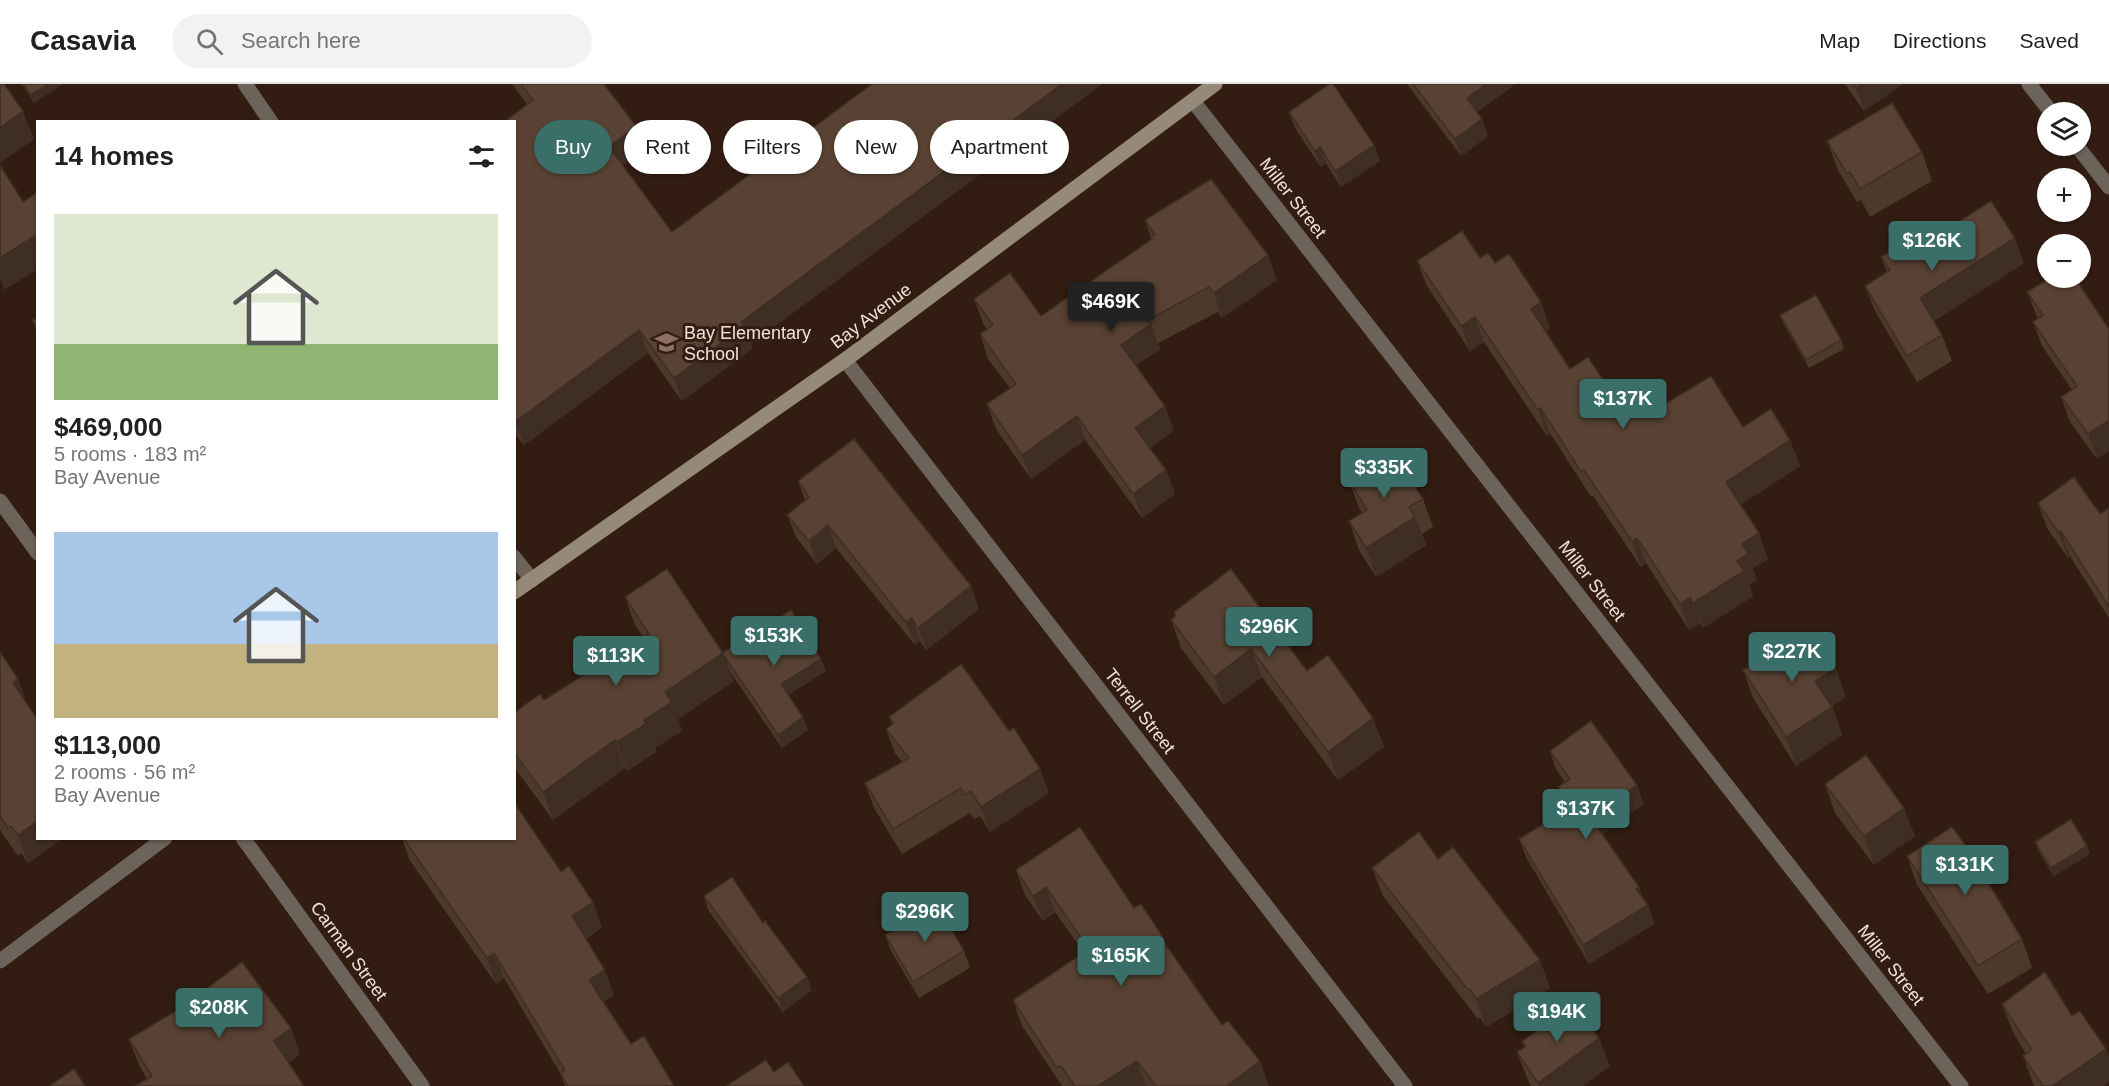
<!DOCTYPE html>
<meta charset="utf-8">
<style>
:root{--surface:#fff;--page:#f2f2f2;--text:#202124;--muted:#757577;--line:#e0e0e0;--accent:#3a6f69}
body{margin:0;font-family:Helvetica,sans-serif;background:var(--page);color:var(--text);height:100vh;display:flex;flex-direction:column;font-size:22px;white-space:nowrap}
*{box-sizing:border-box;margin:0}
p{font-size:20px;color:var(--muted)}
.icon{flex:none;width:33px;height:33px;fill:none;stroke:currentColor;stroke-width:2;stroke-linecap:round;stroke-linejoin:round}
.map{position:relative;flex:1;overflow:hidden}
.details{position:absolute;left:36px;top:36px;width:480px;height:720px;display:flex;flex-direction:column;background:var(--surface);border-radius:0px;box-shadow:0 2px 4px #0004}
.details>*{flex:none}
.hud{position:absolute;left:534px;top:36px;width:570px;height:54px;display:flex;gap:12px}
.tools{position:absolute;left:2037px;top:18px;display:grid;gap:12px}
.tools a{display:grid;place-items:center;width:54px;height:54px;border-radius:50%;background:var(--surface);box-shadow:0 2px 4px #0004;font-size:30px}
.price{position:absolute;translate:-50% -51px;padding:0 14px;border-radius:6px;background:var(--accent);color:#fff;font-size:20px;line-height:39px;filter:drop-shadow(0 2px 3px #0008)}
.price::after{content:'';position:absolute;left:50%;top:36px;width:18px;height:14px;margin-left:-9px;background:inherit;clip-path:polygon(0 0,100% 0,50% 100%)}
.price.on{background:#222;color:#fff}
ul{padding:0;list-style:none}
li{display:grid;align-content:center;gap:12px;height:318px;padding:0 18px}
li span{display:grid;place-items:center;height:186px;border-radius:0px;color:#555}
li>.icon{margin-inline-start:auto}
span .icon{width:108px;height:108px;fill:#fffc;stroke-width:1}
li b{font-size:26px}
h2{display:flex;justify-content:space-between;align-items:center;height:72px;padding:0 18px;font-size:26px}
.pill{padding:0 21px;border-radius:27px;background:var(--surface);box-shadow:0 2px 4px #0004;font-size:21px;line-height:54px}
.pill.on{background:var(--accent);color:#fff}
header{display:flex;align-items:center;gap:36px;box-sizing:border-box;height:84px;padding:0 30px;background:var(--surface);border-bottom:2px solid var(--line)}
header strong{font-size:28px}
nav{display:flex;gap:33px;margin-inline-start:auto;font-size:21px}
.search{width:420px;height:54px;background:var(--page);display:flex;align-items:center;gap:15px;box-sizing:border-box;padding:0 21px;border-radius:33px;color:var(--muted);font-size:22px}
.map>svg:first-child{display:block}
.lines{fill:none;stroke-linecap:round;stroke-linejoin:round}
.lane{stroke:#6c645a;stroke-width:15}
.street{stroke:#6c645a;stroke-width:15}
.secondary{stroke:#958979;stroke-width:15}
.wall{fill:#4d392c}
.shaded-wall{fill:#3e2e24}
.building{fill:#594233;stroke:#3e2e24;stroke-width:1.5}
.labels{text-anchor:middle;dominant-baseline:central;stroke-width:6;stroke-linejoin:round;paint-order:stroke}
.street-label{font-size:18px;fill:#f1e2da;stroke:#331d12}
.poi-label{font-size:18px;fill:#f1e2da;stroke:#331d12;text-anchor:start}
</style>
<header>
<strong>Casavia</strong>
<div class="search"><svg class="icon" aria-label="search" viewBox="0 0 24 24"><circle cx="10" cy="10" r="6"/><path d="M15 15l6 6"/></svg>Search here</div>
<nav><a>Map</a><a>Directions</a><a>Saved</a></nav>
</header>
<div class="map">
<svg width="2109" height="1002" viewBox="0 0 2109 1002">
<rect width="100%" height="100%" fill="#331d12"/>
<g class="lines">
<g class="lane">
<path d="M 245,0 L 271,38"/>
<path d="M 514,473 L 532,496"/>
</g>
<g class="street">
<path d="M 2029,0 L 2051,28"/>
<path d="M 1193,17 L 1961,1002"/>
<path d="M 2077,62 L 2109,103"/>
<path d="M 845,276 L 1405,1002"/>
<path d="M 0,417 L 38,469"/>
<path d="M 243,754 L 422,1002"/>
<path d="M 0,877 L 165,754"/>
</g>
<path class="secondary" d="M 514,508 L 845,276 L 1215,0"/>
</g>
<g class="wall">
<path d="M 22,0 L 63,0 L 34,19 Z"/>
<path d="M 512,0 L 604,0 L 636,42 L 644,66 L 623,81 L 672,148 L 872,0 L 1102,0 L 751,260 L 752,265 L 682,317 L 648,269 L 524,361 L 514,349 L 514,38 L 527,20 Z"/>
<path d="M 1407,0 L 1515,0 L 1477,28 L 1488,52 L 1461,72 Z"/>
<path d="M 1845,0 L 1903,0 L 1864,27 Z"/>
<path d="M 1289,28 L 1374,61 L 1380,77 L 1341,103 L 1326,79 L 1321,83 L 1295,44 Z"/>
<path d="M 1827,57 L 1922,68 L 1932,97 L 1870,133 L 1861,116 L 1857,118 L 1838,86 Z"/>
<path d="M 1145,136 L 1277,196 L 1222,234 L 1218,228 L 1158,259 L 1160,265 L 1136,281 L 1174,346 L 1150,364 L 1166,386 L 1175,410 L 1142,434 L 1085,356 L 1031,395 L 996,345 L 987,320 L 1010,304 L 988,275 L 980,250 L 987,245 L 983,239 L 974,215 L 1041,232 L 1151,155 Z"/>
<path d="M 1933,154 L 2024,179 L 1934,237 L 1942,251 L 1952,277 L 1917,298 L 1875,227 L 1865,202 L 1887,188 L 1881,173 Z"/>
<path d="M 1480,174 L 1495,179 L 1550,244 L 1546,247 L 1570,285 L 1622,324 L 1632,323 L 1655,326 L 1743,343 L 1790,356 L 1800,382 L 1740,421 L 1768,475 L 1753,484 L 1757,496 L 1749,501 L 1753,512 L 1703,544 L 1700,539 L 1689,546 L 1646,479 L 1641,483 L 1593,412 L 1591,413 L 1550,349 L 1547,352 L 1484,258 L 1470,267 L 1427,202 L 1417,177 Z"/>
<path d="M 2050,194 L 2097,375 L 2070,338 L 2061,313 L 2072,306 L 2042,262 L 2033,238 L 2038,235 L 2027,208 Z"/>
<path d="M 1780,231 L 1841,256 L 1844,265 L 1809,284 L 1783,239 Z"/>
<path d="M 38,233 L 38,251 L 32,236 Z"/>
<path d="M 1349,396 L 1423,415 L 1433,443 L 1422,450 L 1426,461 L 1376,493 L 1359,466 L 1349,437 L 1362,429 L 1359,424 Z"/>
<path d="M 798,397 L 979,525 L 926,566 L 920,557 L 915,561 L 836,464 L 817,480 L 796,453 L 787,431 L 805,416 Z"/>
<path d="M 2038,419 L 2100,430 L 2109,424 L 2109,534 L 2070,472 L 2068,474 L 2047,444 Z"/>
<path d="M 625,513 L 723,569 L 821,575 L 826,587 L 788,611 L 808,646 L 782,664 L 729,586 L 734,597 L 678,635 L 682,647 L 655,664 L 656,668 L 627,687 L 625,684 L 553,736 L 514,683 L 514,629 L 544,616 L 643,553 L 635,541 Z"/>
<path d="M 1174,528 L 1307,587 L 1373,634 L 1384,663 L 1338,696 L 1262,593 L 1224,621 L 1181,564 L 1171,536 L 1175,532 Z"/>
<path d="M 1792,562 L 1846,613 L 1832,622 L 1842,651 L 1796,682 L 1753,614 L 1743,586 Z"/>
<path d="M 0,568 L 18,595 L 27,620 L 38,754 L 62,755 L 28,779 L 21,769 L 18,772 L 0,746 Z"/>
<path d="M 889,633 L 1009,647 L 1040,685 L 1049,709 L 990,748 L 980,732 L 974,735 L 970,729 L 902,770 L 874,724 L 865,699 L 902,678 L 895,669 L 886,645 L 892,640 Z"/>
<path d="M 1550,667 L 1644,720 L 1602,750 L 1648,821 L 1654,840 L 1589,880 L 1526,773 L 1519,755 L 1567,726 L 1564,722 L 1558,703 L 1565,698 L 1556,685 Z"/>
<path d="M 1825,700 L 1915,752 L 1874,781 L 1835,729 Z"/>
<path d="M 402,754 L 514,754 L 561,788 L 602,843 L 586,855 L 614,911 L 604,918 L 631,960 L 674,1002 L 565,1002 L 560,989 L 504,894 L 496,900 L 409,775 Z"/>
<path d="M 2035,758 L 2087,762 L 2090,770 L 2054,792 L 2038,766 Z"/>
<path d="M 1907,772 L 2022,855 L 2032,884 L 1988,910 L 1917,801 Z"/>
<path d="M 1438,775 L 1550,904 L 1486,943 L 1480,933 L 1478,935 L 1383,812 L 1372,784 Z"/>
<path d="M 1016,786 L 1134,824 L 1163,853 L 1166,862 L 1222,941 L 1269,1002 L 1062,1002 L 1022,942 L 1013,916 L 1084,869 L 1055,828 L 1043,837 L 1025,811 Z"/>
<path d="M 704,812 L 763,839 L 812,906 L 783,928 L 708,826 Z"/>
<path d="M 885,851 L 964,867 L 970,884 L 919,914 L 891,867 Z"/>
<path d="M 2002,920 L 2072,932 L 2104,1002 L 2034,1002 L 2023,972 L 2026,970 L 2013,948 Z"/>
<path d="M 129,955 L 300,970 L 289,979 L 147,995 L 139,981 Z"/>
<path d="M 1522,957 L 1610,982 L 1583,1002 L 1531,1002 L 1528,996 L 1517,968 L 1524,963 Z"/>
</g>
<g class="shaded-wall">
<path d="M 48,0 L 63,0 L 34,19 L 31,11 Z"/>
<path d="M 1062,0 L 1102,0 L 751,260 L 752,265 L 682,317 L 674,294 L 741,238 Z"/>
<path d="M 1487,0 L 1515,0 L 1473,30 L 1467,14 Z"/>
<path d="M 1862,0 L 1903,0 L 1864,27 L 1856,4 Z"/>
<path d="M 23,27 L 34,55 L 0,79 L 0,44 Z"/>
<path d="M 1482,35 L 1488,52 L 1461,72 L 1455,55 Z"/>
<path d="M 636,42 L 644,66 L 617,86 L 609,63 Z"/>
<path d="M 1374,61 L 1380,77 L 1341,103 L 1335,87 Z"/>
<path d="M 1320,63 L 1326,79 L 1321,83 L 1315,67 Z"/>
<path d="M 38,150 L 38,185 L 4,206 L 0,195 L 0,174 Z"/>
<path d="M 2015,154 L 2024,179 L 1930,240 L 1920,214 Z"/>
<path d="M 1268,171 L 1277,196 L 1222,234 L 1214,209 Z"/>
<path d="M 1541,218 L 1550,244 L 1540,250 L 1531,225 Z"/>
<path d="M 1475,233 L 1484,258 L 1470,267 L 1461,242 Z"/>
<path d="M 1151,240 L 1160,265 L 1130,285 L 1121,261 Z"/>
<path d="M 639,246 L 648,269 L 524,361 L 515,338 Z"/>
<path d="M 1165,322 L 1174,346 L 1144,369 L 1135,344 Z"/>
<path d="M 1541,324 L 1550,349 L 1547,352 L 1538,326 Z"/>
<path d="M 1077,332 L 1085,356 L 1031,395 L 1022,371 Z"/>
<path d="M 2109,336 L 2109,367 L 2097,375 L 2088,350 Z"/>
<path d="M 1790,356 L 1800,382 L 1735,424 L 1726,398 Z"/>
<path d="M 1166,386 L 1175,410 L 1142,434 L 1133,410 Z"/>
<path d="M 1415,433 L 1426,461 L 1376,493 L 1366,464 Z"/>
<path d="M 828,441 L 836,464 L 817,480 L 809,457 Z"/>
<path d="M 2061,447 L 2070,472 L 2068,474 L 2059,449 Z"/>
<path d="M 1759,449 L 1768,475 L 1753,484 L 1757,496 L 1749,501 L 1753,512 L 1703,544 L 1693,519 L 1737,477 L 1742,460 Z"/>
<path d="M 1637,454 L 1646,479 L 1641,483 L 1632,457 Z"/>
<path d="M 971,502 L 979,525 L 926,566 L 918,544 Z"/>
<path d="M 1690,513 L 1700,539 L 1689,546 L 1680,520 Z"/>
<path d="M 912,534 L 920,557 L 915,561 L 906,538 Z"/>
<path d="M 1251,565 L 1262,593 L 1224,621 L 1214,593 Z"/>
<path d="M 723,569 L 734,597 L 678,635 L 682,647 L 655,664 L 656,668 L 627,687 L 617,658 L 644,636 L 665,608 Z"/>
<path d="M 821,575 L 826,587 L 785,613 L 781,600 Z"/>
<path d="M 1836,584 L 1846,613 L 1826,626 L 1815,597 Z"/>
<path d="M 18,595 L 28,623 L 13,599 Z"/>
<path d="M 1832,623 L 1842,651 L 1796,682 L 1786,653 Z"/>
<path d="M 803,633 L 808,646 L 782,664 L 778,651 Z"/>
<path d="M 1373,634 L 1384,663 L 1338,696 L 1328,668 Z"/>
<path d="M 615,656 L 625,684 L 553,736 L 543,708 Z"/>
<path d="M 1040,685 L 1049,709 L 990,748 L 981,723 Z"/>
<path d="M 1637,701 L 1644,720 L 1598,753 L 1591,734 Z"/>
<path d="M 1904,724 L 1915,752 L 1874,781 L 1864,752 Z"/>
<path d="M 38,737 L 38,754 L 62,755 L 28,779 L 18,751 Z"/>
<path d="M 2087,762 L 2090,770 L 2054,792 L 2051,784 Z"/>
<path d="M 1046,803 L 1055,828 L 1043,837 L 1033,812 Z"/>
<path d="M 1639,803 L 1646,821 L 1636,805 Z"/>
<path d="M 593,818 L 602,843 L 581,857 L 572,832 Z"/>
<path d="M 1648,821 L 1654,840 L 1589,880 L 1583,861 Z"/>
<path d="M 494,869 L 504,894 L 496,900 L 487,874 Z"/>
<path d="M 1540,876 L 1550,904 L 1486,943 L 1476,915 Z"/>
<path d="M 605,886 L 614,911 L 599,921 L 589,896 Z"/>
<path d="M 807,893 L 812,906 L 783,928 L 778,914 Z"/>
<path d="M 291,944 L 300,970 L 284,983 L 274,957 Z"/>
<path d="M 1599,954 L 1610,982 L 1583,1002 L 1539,1002 L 1538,999 Z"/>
<path d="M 2106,965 L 2109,973 L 2109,998 L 2104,1002 L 2052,1002 Z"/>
<path d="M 1137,977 L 1146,1002 L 1098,1002 Z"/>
<path d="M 1260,977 L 1269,1002 L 1227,1002 Z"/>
</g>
<g class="building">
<path d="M 0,0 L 4,0 L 23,27 L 0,44 Z"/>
<path d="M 24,0 L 48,0 L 31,11 Z"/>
<path d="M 521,0 L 604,0 L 636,42 L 609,63 L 672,148 L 872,0 L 1062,0 L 741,238 L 744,242 L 674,294 L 639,246 L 515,338 L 514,38 L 504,38 L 533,16 Z"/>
<path d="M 1330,0 L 1333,0 L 1374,61 L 1335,87 L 1320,63 L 1315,67 L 1289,28 Z"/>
<path d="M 1413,0 L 1487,0 L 1467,14 L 1482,35 L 1455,55 Z"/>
<path d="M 1853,0 L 1862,0 L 1856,4 Z"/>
<path d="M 1892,19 L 1922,68 L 1860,105 L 1850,88 L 1847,90 L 1827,57 Z"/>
<path d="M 0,81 L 23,118 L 38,108 L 38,150 L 0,174 Z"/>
<path d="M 1211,95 L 1268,171 L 1214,209 L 1209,203 L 1148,236 L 1151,240 L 1121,261 L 1165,322 L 1135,344 L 1166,386 L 1133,410 L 1077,332 L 1022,371 L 987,320 L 1016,300 L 980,250 L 993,241 L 974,215 L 1010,189 L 1041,232 L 1152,155 L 1151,153 L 1155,151 L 1145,136 Z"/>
<path d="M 1991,117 L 2015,154 L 1920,214 L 1942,251 L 1907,272 L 1865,202 L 1890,186 L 1881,173 L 1926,144 L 1933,154 Z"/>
<path d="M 1462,147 L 1480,174 L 1488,169 L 1495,179 L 1509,170 L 1541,218 L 1531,225 L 1570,285 L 1588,273 L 1622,324 L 1630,319 L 1632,323 L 1647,314 L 1655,326 L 1711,292 L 1743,343 L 1771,325 L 1790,356 L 1726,398 L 1759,449 L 1742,460 L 1748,470 L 1737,477 L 1744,487 L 1693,519 L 1690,513 L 1680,520 L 1637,454 L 1632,457 L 1584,386 L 1581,388 L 1541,324 L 1538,326 L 1475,233 L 1461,242 L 1417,177 Z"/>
<path d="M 2050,194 L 2075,194 L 2109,245 L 2109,336 L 2088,350 L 2061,313 L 2077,302 L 2033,238 L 2043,231 L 2027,208 Z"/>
<path d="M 1816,211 L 1841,256 L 1806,276 L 1780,231 Z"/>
<path d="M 38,233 L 38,245 L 32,236 Z"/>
<path d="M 854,355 L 971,502 L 918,544 L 912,534 L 906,538 L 828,441 L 809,457 L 787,431 L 809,413 L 798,397 Z"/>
<path d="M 1393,367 L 1423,415 L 1409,423 L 1415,433 L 1366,464 L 1349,437 L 1367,426 L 1349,396 Z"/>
<path d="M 2074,393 L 2100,430 L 2109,424 L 2109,523 L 2061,447 L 2059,449 L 2038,419 Z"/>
<path d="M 667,485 L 723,569 L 665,608 L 672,618 L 644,636 L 646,640 L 617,658 L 615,656 L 543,708 L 514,669 L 514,629 L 540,610 L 544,616 L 649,550 L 625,513 Z"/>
<path d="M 1231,485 L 1307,587 L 1328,571 L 1373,634 L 1328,668 L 1251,565 L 1214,593 L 1171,536 L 1176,532 L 1174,528 Z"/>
<path d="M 791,526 L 821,575 L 781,600 L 803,633 L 778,651 L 725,573 L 723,569 L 722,569 Z"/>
<path d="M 1812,549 L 1836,584 L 1815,597 L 1832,623 L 1786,653 L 1743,586 L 1789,556 L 1792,562 Z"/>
<path d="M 0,568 L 18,595 L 13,599 L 38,636 L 38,737 L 18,751 L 11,742 L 8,744 L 0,732 Z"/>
<path d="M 961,580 L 1009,647 L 1014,644 L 1040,685 L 981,723 L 971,707 L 965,711 L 961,704 L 893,745 L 865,699 L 909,674 L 886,645 L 894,639 L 889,633 Z"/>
<path d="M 1591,637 L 1637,701 L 1591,734 L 1639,803 L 1636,805 L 1648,821 L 1583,861 L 1519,755 L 1572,723 L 1558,703 L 1570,695 L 1550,667 Z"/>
<path d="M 1866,671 L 1904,724 L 1864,752 L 1825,700 Z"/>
<path d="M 514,718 L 561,788 L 569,782 L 593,818 L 572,832 L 605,886 L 589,896 L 631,960 L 644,952 L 674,1002 L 568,1002 L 560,989 L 565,986 L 494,869 L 487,874 L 403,754 L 514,754 Z"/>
<path d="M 2071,735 L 2087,762 L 2051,784 L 2035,758 Z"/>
<path d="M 1080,743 L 1134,824 L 1141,820 L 1163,853 L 1161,854 L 1222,941 L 1228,937 L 1260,977 L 1227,1002 L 1156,1002 L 1137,977 L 1098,1002 L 1075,1002 L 1061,982 L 1057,984 L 1013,916 L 1089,865 L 1046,803 L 1033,812 L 1016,786 Z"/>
<path d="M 1952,743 L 1967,763 L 2022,855 L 1978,882 L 1907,772 Z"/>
<path d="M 1419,748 L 1438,775 L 1453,763 L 1540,876 L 1476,915 L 1470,905 L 1468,906 L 1372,784 Z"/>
<path d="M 732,793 L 763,839 L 765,837 L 807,893 L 778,914 L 704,812 Z"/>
<path d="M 937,820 L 964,867 L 913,898 L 885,851 Z"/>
<path d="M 242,878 L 291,944 L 274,957 L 304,1002 L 135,1002 L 152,992 L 129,955 L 182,923 Z"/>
<path d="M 2045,888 L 2072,932 L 2080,927 L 2106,965 L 2052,1002 L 2043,1002 L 2023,972 L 2032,966 L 2002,920 Z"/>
<path d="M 1574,921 L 1599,954 L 1538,999 L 1517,968 L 1526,962 L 1522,957 Z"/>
<path d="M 766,976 L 774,988 L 788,978 L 804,1002 L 726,1002 Z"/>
<path d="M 74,985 L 85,1002 L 49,1002 Z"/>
</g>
<defs>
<symbol id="school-bare" viewBox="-9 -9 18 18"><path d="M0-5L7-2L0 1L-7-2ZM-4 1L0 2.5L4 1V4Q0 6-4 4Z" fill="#8d6e63" stroke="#331d12" stroke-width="2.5" paint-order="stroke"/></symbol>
</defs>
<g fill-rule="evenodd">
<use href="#school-bare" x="650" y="242" width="33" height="33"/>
</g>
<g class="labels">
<g class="street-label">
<text transform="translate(1293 114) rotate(52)">Miller Street</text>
<text transform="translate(871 232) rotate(-37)">Bay Avenue</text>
<text transform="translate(1592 497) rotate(52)">Miller Street</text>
<text transform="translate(1140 627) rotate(52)">Terrell Street</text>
<text transform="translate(349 867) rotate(54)">Carman Street</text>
<text transform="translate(1891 881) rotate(52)">Miller Street</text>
</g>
<g class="poi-label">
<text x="684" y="249">Bay Elementary<tspan x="684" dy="21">School</tspan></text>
</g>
</g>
</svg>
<div class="tools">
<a><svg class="icon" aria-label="layers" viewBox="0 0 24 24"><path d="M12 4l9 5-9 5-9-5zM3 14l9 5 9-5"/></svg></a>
<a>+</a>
<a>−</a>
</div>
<b class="price" style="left:1932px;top:188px">$126K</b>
<b class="price on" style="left:1111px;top:249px">$469K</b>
<b class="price" style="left:1623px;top:346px">$137K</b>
<b class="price" style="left:1384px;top:415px">$335K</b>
<b class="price" style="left:1269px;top:574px">$296K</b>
<b class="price" style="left:774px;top:583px">$153K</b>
<b class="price" style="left:1792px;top:599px">$227K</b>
<b class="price" style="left:616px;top:603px">$113K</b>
<b class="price" style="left:1586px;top:756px">$137K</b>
<b class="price" style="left:1965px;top:812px">$131K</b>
<b class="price" style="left:925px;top:859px">$296K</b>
<b class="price" style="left:1121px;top:903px">$165K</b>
<b class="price" style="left:219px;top:955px">$208K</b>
<b class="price" style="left:1557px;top:959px">$194K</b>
<div class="hud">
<a class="pill on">Buy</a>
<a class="pill">Rent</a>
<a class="pill">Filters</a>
<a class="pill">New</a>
<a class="pill">Apartment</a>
</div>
<section class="details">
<h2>14 homes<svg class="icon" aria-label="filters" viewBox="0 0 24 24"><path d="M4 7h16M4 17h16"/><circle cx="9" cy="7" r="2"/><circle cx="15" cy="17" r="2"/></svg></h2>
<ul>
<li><span style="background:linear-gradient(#dfe7d0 70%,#8fb573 0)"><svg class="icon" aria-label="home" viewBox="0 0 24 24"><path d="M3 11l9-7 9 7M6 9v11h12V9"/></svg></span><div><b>$469,000</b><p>5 rooms · 183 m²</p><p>Bay Avenue</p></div></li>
<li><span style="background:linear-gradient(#a9c7e8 60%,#c2b280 0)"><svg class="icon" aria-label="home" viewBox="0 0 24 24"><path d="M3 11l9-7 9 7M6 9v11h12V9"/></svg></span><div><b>$113,000</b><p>2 rooms · 56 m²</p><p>Bay Avenue</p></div></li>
</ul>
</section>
</div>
